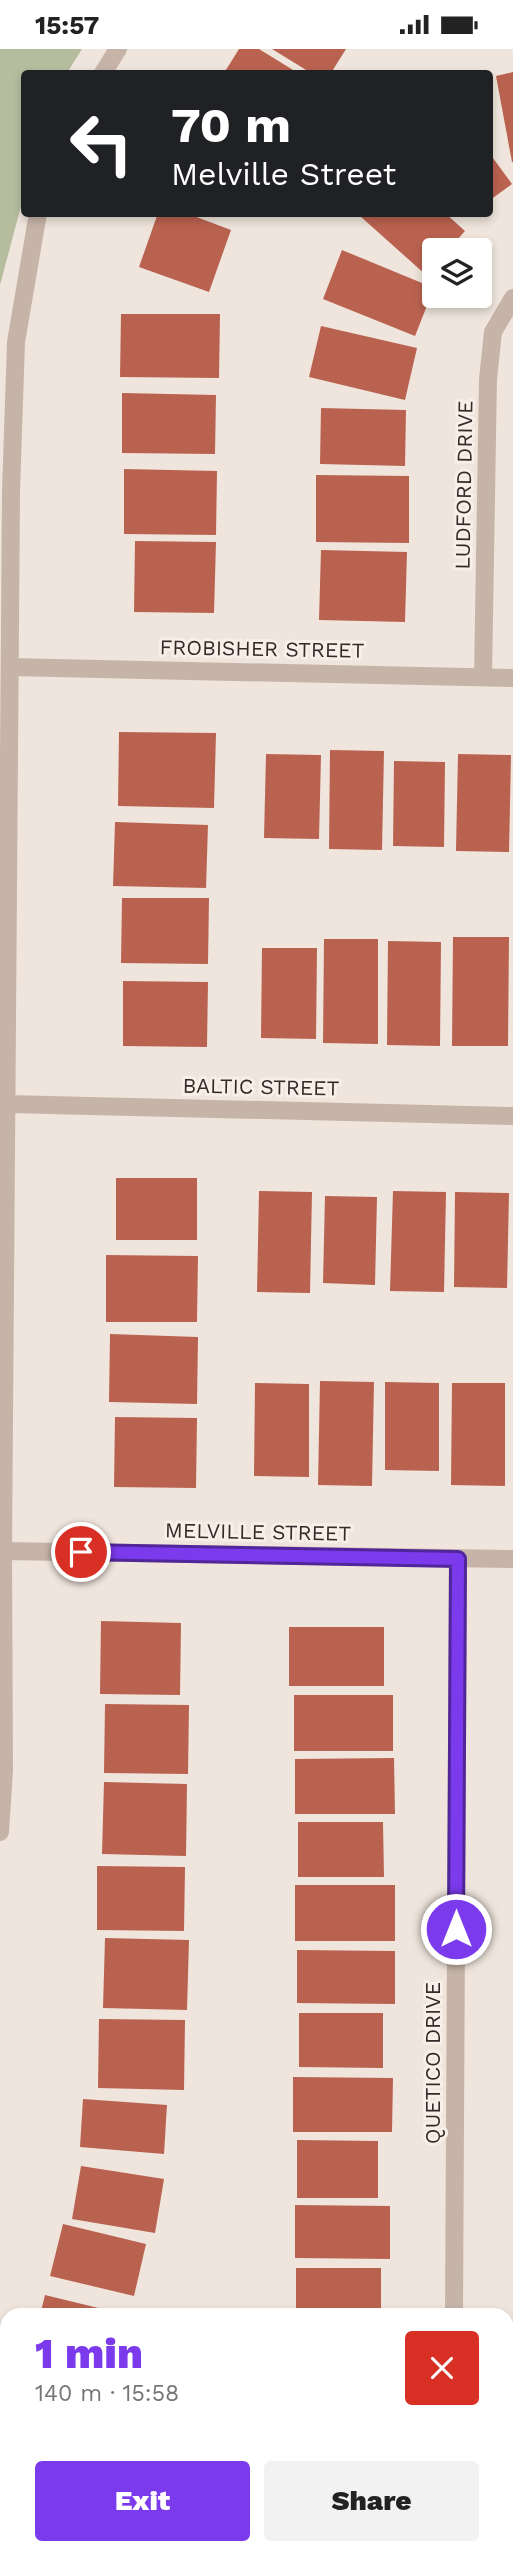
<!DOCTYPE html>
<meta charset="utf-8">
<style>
body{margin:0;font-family:"Work Sans",sans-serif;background:#f2f2f2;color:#222;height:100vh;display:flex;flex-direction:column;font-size:26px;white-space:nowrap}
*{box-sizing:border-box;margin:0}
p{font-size:23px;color:#767676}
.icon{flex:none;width:38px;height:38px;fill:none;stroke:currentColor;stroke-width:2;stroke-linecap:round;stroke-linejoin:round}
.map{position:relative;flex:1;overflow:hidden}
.details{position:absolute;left:0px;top:2259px;width:514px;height:247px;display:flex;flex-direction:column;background:#fff;border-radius:21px 21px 0 0;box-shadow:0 4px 10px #0003}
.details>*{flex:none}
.hud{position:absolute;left:21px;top:21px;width:472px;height:147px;border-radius:7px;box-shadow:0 4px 10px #0003;background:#202124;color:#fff;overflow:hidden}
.tools{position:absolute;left:422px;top:189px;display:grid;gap:14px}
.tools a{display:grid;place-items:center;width:70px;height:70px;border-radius:7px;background:#fff;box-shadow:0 4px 10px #0003;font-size:35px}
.pin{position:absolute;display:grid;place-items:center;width:60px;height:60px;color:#fff;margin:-30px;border:4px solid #fff;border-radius:50%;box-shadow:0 2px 7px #0007}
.me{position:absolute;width:77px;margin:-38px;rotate:0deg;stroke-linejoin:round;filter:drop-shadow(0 0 5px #0008)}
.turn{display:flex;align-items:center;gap:24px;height:147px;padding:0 35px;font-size:32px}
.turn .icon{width:91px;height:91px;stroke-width:2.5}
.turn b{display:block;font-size:49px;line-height:60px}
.round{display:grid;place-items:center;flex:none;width:74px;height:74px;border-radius:7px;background:#f2f2f2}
.overview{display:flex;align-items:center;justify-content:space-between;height:119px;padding:0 35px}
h1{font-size:42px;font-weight:800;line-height:52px;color:#7c3aed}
.primary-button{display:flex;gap:14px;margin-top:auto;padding:14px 35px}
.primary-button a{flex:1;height:80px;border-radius:7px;background:#7c3aed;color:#fff;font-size:28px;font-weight:800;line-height:80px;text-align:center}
.primary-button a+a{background:#f2f2f2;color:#222}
.status{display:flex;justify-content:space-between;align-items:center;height:49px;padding:0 35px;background:#fff;direction:ltr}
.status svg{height:19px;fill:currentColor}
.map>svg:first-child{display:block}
.green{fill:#b5bd9e}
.building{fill:#ba6250}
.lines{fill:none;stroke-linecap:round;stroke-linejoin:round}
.minor{stroke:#c6b4a9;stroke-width:18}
.route-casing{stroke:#51269a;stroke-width:18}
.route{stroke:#7c3aed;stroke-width:12}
.labels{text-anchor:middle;stroke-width:6;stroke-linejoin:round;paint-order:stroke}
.street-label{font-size:21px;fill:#342b28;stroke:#f7efe8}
</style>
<div class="status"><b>15:57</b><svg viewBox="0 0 49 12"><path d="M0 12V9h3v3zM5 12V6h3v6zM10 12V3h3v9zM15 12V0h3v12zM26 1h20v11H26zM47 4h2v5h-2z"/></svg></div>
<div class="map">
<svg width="513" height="2505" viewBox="0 0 513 2505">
<rect width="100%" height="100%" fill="#efe5dc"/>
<polygon class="green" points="0,0 82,0 67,24 24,24 24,146 0,236"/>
<g class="building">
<polygon points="239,0 259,0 298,24 224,24"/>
<polygon points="272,0 346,0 331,24 311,24"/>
<polygon points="513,23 513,113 512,113 496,27"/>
<polygon points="490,105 512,135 490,151"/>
<polygon points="158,164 186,164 231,181 209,243 139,218"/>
<polygon points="362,164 445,164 465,182 448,201 434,201 434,217 426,226 360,167"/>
<polygon points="342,201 434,239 415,287 323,250"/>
<polygon points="121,265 220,265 219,329 120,328"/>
<polygon points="321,277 417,299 405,351 309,328"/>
<polygon points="122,344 216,346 215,405 122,404"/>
<polygon points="321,359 406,361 405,417 320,415"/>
<polygon points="124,420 217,422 216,486 124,485"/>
<polygon points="316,426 409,427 409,494 316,493"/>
<polygon points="135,492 216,493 214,564 134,563"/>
<polygon points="321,501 407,503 405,573 319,571"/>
<polygon points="119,683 216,684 214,759 118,757"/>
<polygon points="330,701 384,702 382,801 329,800"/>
<polygon points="266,705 321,706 319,790 264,789"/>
<polygon points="458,705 511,706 509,803 456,802"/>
<polygon points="394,712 445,713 444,798 393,797"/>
<polygon points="115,773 208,776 206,839 113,837"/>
<polygon points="122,849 209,849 208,915 121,914"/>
<polygon points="453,888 509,888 508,997 452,997"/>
<polygon points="324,890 378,890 378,995 323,994"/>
<polygon points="388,892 441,893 440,997 387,996"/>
<polygon points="262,899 317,899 316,990 261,989"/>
<polygon points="123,932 208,933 207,998 123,997"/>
<rect x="116" y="1129" width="81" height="62"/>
<polygon points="259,1142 312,1143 310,1244 257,1243"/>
<polygon points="393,1142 446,1143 444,1243 390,1242"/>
<polygon points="455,1143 509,1144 507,1239 454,1238"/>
<polygon points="325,1147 377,1148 375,1236 323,1234"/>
<polygon points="106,1206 198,1207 197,1273 106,1273"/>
<polygon points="110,1285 198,1288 197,1355 109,1353"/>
<polygon points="320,1332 374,1333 372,1437 318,1436"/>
<polygon points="385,1333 439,1334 439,1422 385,1421"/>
<polygon points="255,1334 309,1335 309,1428 254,1427"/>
<polygon points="452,1334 505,1334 505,1437 451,1436"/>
<polygon points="115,1368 197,1369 196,1439 114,1438"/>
<polygon points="101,1572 181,1574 180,1646 100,1645"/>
<rect x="289" y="1578" width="95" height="59"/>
<rect x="294" y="1646" width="99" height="56"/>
<polygon points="105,1655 189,1656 188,1725 104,1724"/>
<polygon points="394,1709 395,1765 295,1765 295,1710"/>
<polygon points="104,1733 187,1735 186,1807 102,1805"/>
<polygon points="298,1773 383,1773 384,1828 298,1828"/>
<polygon points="97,1817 185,1818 184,1882 97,1881"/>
<rect x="295" y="1836" width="100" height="56"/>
<polygon points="105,1889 189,1891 187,1961 103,1959"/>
<polygon points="297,1901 395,1902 395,1955 297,1954"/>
<polygon points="299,1964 383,1964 383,2019 299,2018"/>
<polygon points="99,1970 185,1971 184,2041 98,2039"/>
<polygon points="293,2028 393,2029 392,2083 293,2083"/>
<polygon points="83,2050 167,2056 164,2105 80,2098"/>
<polygon points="297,2091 378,2092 378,2149 297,2149"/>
<polygon points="81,2117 164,2130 155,2184 72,2170"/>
<polygon points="295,2156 390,2157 390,2210 295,2209"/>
<polygon points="63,2175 146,2195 134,2247 50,2227"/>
<rect x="296" y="2219" width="85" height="47"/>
<polygon points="45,2246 123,2265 122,2266 40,2266"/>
<polygon points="0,2458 7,2460 7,2499 27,2499 26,2505 0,2505"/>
<polygon points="37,2499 80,2499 78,2505 36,2505"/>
<rect x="89" y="2499" width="43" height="6"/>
<polygon points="142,2499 184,2499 185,2505 143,2505"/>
<polygon points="199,2499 256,2499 260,2505 202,2505"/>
<polygon points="271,2499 337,2499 338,2502 332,2505 274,2505"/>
</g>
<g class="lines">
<g class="minor">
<polyline points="103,24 118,0"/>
<polyline points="10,618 513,629"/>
<polyline points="483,628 488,330 493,283 513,249"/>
<polyline points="7,1055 513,1067"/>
<polyline points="3,1502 513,1510"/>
<polyline points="0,1783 4,1721 3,1502 11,442 16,293 38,164"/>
<polyline points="454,2266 458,1510"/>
<polyline points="441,2505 444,2499"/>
</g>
</g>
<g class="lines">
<g class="route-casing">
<polyline id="route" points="81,1503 458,1510 456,1880"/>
</g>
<use href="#route" class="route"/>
</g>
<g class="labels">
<g class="street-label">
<text transform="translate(464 436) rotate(-89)" y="7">LUDFORD DRIVE</text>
<text transform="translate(262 600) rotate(1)" y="7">FROBISHER STREET</text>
<text transform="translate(261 1038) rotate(1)" y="7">BALTIC STREET</text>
<text transform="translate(258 1483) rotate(1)" y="7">MELVILLE STREET</text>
<text transform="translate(433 2014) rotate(-90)" y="7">QUETICO DRIVE</text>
</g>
</g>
</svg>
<div class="tools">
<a><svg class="icon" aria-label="layers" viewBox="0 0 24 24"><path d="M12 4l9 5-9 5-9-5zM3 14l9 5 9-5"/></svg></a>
</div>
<div class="pin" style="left:81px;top:1503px;background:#d93025"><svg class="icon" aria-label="arrive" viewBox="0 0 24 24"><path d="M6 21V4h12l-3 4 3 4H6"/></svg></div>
<svg class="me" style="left:456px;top:1880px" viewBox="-20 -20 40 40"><circle r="17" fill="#7c3aed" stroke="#fff" stroke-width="3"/><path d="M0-11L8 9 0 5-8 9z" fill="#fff"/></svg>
<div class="hud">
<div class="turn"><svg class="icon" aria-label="left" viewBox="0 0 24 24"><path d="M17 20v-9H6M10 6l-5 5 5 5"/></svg><div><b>70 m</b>Melville Street</div></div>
</div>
<section class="details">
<div class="overview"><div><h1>1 min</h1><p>140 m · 15:58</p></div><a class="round" style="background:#d93025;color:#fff"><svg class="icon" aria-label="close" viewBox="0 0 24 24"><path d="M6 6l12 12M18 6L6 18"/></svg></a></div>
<div class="primary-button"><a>Exit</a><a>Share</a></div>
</section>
</div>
